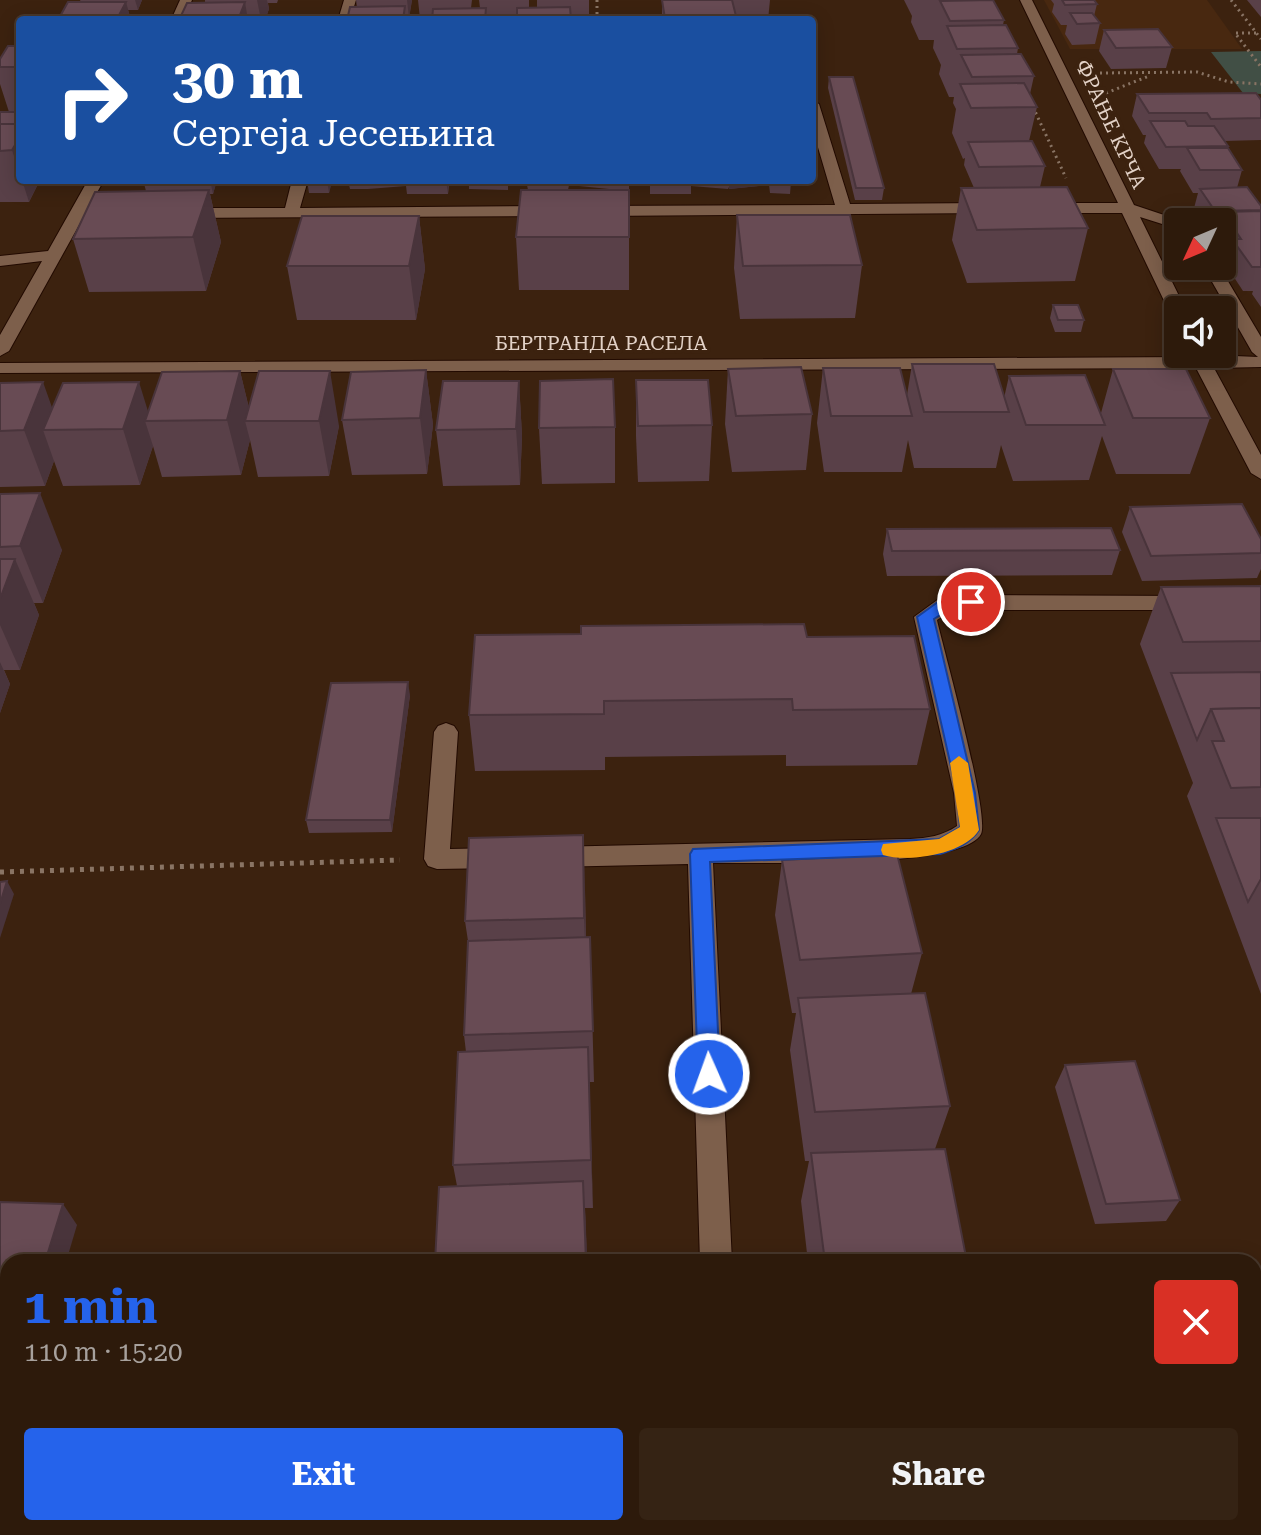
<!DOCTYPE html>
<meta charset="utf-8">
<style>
body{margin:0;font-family:"Roboto Serif",serif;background:#352314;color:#f1f3f6;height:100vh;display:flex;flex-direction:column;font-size:30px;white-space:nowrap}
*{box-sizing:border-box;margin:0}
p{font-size:26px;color:#a7a19d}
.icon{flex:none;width:44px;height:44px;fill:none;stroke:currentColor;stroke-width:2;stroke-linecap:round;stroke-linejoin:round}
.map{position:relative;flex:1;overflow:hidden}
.side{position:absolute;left:0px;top:1254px;width:1262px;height:282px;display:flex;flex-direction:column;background:#2d1a0b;border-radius:24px 24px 0 0;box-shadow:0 4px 20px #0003,0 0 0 2px #48382c}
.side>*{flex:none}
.hud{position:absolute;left:16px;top:16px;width:800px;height:168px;border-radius:8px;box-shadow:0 4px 20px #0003,0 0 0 2px #48382c;background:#1a4fa0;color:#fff;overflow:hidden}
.needle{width:52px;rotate:226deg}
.tools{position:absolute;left:1164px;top:208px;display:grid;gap:16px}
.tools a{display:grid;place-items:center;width:72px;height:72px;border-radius:8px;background:#2d1a0b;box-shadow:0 4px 20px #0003,0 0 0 2px #48382c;font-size:40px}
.pin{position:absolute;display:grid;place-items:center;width:68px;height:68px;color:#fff;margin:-34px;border:4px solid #fff;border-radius:50%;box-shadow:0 2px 8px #0007}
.me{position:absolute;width:88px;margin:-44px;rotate:358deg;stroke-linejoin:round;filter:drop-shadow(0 0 6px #0008)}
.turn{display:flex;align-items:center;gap:28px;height:168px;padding:0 24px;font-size:36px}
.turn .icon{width:104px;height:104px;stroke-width:2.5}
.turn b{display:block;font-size:56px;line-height:68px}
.round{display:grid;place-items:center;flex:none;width:84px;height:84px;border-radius:8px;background:#352314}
.summary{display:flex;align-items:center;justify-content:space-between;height:136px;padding:0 24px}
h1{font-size:48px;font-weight:700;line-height:60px;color:#2563eb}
.cta{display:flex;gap:16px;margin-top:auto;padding:16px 24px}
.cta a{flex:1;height:92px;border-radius:8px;background:#2563eb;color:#fff;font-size:32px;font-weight:700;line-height:92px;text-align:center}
.cta a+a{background:#352314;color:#f1f3f6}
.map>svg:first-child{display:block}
.built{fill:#482810}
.green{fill:#414f45}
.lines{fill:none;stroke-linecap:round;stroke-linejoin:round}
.minor-casing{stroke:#220a00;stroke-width:2}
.path-far1{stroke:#897464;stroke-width:3;stroke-dasharray:2 4;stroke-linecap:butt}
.path{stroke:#897464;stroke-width:5;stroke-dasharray:4 6;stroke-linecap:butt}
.minor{fill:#7d5f4b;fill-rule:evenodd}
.wall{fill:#594048}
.shaded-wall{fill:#49343b}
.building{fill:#684b54;stroke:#49343b;stroke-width:2}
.route{fill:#2563eb;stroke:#184099;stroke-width:2}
.slow{fill:#f59e0b}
.labels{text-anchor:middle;stroke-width:7;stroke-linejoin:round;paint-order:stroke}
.far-street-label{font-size:20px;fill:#e3d2c7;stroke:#3c220f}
</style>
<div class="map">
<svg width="1261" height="1535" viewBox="0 0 1261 1535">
<rect width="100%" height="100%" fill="#3c220f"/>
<polygon class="built" points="1044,0 1207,0 1242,49 1070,49"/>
<polygon class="green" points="1261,51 1261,94 1243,93 1211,52"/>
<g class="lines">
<g class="minor-casing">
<g id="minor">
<polygon points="180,0 192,0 183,20 171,20"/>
<polygon points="344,0 356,0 350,20 338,20"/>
<polygon points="1020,0 1032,0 1134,205 1185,222 1178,222 1178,229 1140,217 1186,310 1178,310 1178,316 1169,311 1122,213 1045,213 1037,208 1045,203 1118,203"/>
<polygon points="812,100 819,104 850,204 988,203 996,208 988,213 597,216 589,211 597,206 835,205 812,127"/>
<polygon points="88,180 104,180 9,351 0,356 0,335 42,261 0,266 0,256 48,251"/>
<polygon points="292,180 308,180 300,208 552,206 560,211 552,216 181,218 173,213 181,208 285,208"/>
<polygon points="1203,266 1219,266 1261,337 1261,367 1214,368 1261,455 1261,479 1251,473 1196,368 0,373 0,363 1191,357 1189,354 1258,357 1252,352"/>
<path d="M971 595 1187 596 1195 598 1198 603 1195 608 1187 610H953L937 620C944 651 990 815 981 834 962 870 757 862 713 863L732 1262H700L688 864 551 867 542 864 538 857 542 850 551 847 910 839C928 838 942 836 957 826L954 793 914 617 940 598Z"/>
<polygon points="446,723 454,726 458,732 450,849 498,848 507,851 511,858 507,865 498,868 437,869 428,866 424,859 434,732 438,726"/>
<polygon points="709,1528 745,1528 746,1535 710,1535"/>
</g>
</g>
<g class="path-far1">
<polyline points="597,0 597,20"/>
<polyline points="1231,0 1261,39"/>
<polyline points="1256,33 1235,33 1261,67"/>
<polyline points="1100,73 1197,72 1229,82 1261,84"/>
<polyline points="1106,93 1149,76"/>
<polyline points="1033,107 1066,178"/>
</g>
<polyline class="path" points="0,872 400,860"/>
<use href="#minor" class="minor"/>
</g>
<g class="wall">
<polygon points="80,0 142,0 138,10 128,10 131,20 58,20 81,2"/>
<polygon points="205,0 278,0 277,3 268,3 269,9 265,20 179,20 205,3"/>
<polygon points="356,0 412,0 409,18 407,18 407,20 347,20 357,7"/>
<polygon points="418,0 472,0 471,8 480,8 479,0 529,0 529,8 537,8 537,0 589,0 589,18 486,19 486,20 420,19"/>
<polygon points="662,0 770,0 768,20 662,20"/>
<polygon points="904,0 993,0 1004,20 1003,25 1018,48 1017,54 1034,76 1030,94 1037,107 1029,141 1045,166 1040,187 1088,228 1075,281 967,283 952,240 961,188 974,188 964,165 965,158 963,159 952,133 956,109 953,103 954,97 949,97 939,74 941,65 933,48 934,40 919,40 911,22 912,16"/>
<polygon points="1051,0 1094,0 1097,4 1094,16 1100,23 1095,44 1072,45 1065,34 1067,25 1061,25 1052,12 1054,4"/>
<polygon points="1247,0 1261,0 1261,17"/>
<polygon points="1104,30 1172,47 1166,68 1111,69 1099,51"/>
<polygon points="20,46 20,180 40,180 29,202 0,202 0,112 9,112 0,84 0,59"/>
<polygon points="829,77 884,188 882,200 855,200 828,88"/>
<polygon points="1137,94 1261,100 1261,140 1224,141 1228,146 1227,148 1242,170 1237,188 1261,206 1261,307 1252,294 1253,291 1243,291 1224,262 1227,253 1222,245 1222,222 1200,222 1193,212 1198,193 1193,193 1180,171 1181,169 1159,169 1144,143 1146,135 1143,135 1132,116"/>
<polygon points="143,180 217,180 213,194 210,194 221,242 206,291 89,292 73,239 146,191"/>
<polygon points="307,180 791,180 791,182 790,194 770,193 769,185 729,189 729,187 728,189 691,186 691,194 650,194 650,186 629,186 629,189 609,189 569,185 568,190 629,190 629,290 519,290 516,237 528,190 527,185 508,185 508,190 469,189 469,186 449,186 448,194 407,194 406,186 368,189 350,189 349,185 331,185 329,193 309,193"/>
<polygon points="737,215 862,265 855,318 740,319 734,268"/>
<polygon points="419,216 425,269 416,320 297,320 287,266"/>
<polygon points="1053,305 1084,320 1081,332 1055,332 1050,318"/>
<polygon points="912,364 1004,398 1009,376 1101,413 1113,369 1210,418 1190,474 1116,474 1102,436 1089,480 1013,481 1001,445 996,468 914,468 908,440 902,472 824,472 817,423 823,368 907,395"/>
<polygon points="728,369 812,414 806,470 732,472 725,424"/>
<polygon points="426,370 433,425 427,474 352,475 342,420"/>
<polygon points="240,371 249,408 259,371 339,426 329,476 258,477 250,440 241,475 162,477 153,446 140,485 63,486 54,461 45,486 0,487 0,383 52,408 148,413"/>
<polygon points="636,380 712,425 709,481 638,482 636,436"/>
<polygon points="519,381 522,436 520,485 443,486 436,430"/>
<polygon points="615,427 615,483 542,484 539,428"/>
<polygon points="0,494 62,550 43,603 34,603 39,615 20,670 4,670 10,684 0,713"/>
<polygon points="1130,507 1261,553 1261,569 1257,578 1142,581 1122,532"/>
<polygon points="887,529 1120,550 1112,575 887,576 883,554"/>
<polygon points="1261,586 1261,994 1187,796 1193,783 1140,644 1161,587"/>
<polygon points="807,637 930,709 917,765 786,766 786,755 605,757 605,770 475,771 469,715"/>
<polygon points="410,695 392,832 309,833 306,820"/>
<polygon points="782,860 922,953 911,994 950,1106 935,1149 967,1262 808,1262 801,1201 809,1161 805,1161 790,1050 796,1013 792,1013 775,915"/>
<polygon points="585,890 586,937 590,937 594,1082 589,1082 593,1208 585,1208 587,1262 457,1186 453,1165 466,1052 464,1035 468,941 465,921"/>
<polygon points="1065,1065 1180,1200 1166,1221 1095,1224 1055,1087"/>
<polygon points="0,1202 77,1225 8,1262 8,1356 0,1356"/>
</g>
<g class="shaded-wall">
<polygon points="135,0 142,0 138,10"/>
<polygon points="257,0 267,0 269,9 265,20 261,20"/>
<polygon points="407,0 412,0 409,18"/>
<polygon points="126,2 131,20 118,20 117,19"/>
<polygon points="245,2 248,20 238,20"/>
<polygon points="20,137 20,175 12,150"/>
<polygon points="22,180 40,180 29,202"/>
<polygon points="210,180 217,180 213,194"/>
<polygon points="327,180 330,180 331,185 329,193"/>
<polygon points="446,180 449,180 448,194"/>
<polygon points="729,180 769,180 769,185 729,189"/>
<polygon points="209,190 221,242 206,291 193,237"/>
<polygon points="419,216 425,269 416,320 409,266"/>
<polygon points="426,370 433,425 427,474 420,418"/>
<polygon points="240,371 252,421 245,421 250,440 241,475 227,420"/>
<polygon points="330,371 339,426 329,476 319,421"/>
<polygon points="519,381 522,436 520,485 516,429"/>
<polygon points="43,382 60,430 43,430 54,461 45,486 24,430"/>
<polygon points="139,382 151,421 145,421 153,446 140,485 123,429"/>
<polygon points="40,493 62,550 43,603 20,546"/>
<polygon points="15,559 39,615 20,670 0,625 0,599"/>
<polygon points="0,662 10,684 0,713"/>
<polygon points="408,682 410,695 392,832 390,820"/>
<polygon points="583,835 585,890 586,971 584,918"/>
<polygon points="7,881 14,894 0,938 0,904"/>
<polygon points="588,1047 590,1098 593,1208 591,1160"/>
<polygon points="583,1181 586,1228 587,1262 586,1262"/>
<polygon points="63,1204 77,1225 66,1262 45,1262"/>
</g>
<g class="building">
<polygon points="662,0 732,0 737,20 665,19"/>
<polygon points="993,0 1004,20 950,21 940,1"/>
<polygon points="1062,0 1094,0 1097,4 1065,5"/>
<polygon points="68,2 126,2 117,19 58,20"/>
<polygon points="245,2 238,20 179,20 187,3"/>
<polygon points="405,6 403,20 347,20 350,7"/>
<polygon points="570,7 571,20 517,20 517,8"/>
<polygon points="486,8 485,20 432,20 433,9"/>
<polygon points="1070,13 1092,13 1100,23 1077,24"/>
<polygon points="1006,25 1018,48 957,49 947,26"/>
<polygon points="1158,29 1172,47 1116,48 1104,30"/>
<polygon points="8,46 20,46 20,67 0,67 0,59"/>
<polygon points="1021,54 1034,76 972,77 961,55"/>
<polygon points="829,77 853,77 884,188 856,188"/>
<polygon points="1024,83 1037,107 971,108 960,84"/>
<polygon points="1256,93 1261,100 1261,118 1211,119 1207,113 1149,113 1137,94"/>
<rect x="0" y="112" width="20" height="12"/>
<polygon points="1150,121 1185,121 1188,126 1214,126 1228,146 1166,147"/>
<polygon points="0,124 20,124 20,137 12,150 0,151"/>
<polygon points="1032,141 1045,166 979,167 968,142"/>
<polygon points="1187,148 1228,148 1242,170 1200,170"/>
<rect x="307" y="180" width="20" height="2"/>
<rect x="406" y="180" width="20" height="2"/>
<polygon points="527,180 568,180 568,182 527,181"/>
<rect x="771" y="180" width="20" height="2"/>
<polygon points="1067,187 1088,228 977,230 961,188"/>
<polygon points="1247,187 1261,206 1261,210 1215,211 1200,189"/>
<polygon points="209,190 193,237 73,239 95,192"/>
<polygon points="521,190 629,190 629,237 516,237"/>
<polygon points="1261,211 1261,267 1252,267 1232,239 1241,239 1223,212"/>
<polygon points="737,215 850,215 862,265 743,266"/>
<polygon points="302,216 419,216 409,266 287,266"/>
<polygon points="1053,305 1078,305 1084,320 1058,320"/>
<polygon points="912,364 994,364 1009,412 924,412"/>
<polygon points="801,367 812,414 736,416 728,369"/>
<polygon points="823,368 900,368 912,416 831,416"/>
<polygon points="1113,369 1186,369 1210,418 1133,418"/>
<polygon points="426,370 420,418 342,420 351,372"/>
<polygon points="240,371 227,420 145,421 162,372"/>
<polygon points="259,371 330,371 319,421 245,421"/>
<polygon points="1085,375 1105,425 1026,425 1009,376"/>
<polygon points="613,379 615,427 539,428 540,381"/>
<polygon points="636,380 708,380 712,425 638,426"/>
<polygon points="443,381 519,381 516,429 436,430"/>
<polygon points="43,382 24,430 0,431 0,383"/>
<polygon points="139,382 123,429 43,430 63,383"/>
<polygon points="40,493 20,546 0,547 0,494"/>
<polygon points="1242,504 1261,539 1261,553 1151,556 1130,507"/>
<polygon points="1111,528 1120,550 892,551 887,529"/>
<polygon points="0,559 15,559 0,599"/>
<polygon points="1261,586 1261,641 1183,642 1161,587"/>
<polygon points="804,624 807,637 914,636 930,709 793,710 792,699 604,701 604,714 469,715 475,635 581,634 581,626"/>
<polygon points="1261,672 1261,708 1211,709 1197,740 1171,673"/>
<polygon points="408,682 390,820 306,820 331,683"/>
<polygon points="1261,708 1261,787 1231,788 1212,741 1224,741 1211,709"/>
<polygon points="1216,818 1261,818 1261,879 1248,902"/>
<polygon points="583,835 584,918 465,921 469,838"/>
<polygon points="897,854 922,953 800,960 782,860"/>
<polygon points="7,881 0,904 0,882"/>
<polygon points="590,937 593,1031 464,1035 468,941"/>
<polygon points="925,993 950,1106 815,1112 798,998"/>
<polygon points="588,1047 591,1160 453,1165 458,1052"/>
<polygon points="1135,1061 1180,1200 1106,1204 1065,1065"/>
<polygon points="945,1149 967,1262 825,1262 811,1153"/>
<polygon points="583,1181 586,1262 435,1262 439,1187"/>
<polygon points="0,1202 63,1204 45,1262 8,1262 8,1338 0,1338"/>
</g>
<path class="route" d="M971 596 977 598V605L952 608 934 619 975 793 979 830C970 844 956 849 940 854L710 862 720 1074 716 1081 709 1083 701 1081 698 1074 690 854 693 849 939 839 960 827 957 793 917 617 942 599Z"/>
<path class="slow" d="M959 756 968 763 979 830C965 854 909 863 883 855L881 850 883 844 939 839 960 827 950 763Z"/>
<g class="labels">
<g class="far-street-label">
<text transform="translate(1111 124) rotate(65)" y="7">ФРАЊЕ КРЧА</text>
<text x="601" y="350">БЕРТРАНДА РАСЕЛА</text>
</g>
</g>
</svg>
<div class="tools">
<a><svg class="needle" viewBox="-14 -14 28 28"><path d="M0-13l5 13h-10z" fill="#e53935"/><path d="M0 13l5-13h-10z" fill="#a7a19d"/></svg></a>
<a><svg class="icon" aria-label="sound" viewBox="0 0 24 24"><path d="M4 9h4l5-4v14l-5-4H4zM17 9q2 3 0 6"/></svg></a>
</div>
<div class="pin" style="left:971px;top:602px;background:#d93025"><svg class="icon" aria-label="arrive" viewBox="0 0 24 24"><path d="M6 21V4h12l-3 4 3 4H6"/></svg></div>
<svg class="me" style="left:709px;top:1074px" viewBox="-20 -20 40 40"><circle r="17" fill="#2563eb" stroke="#fff" stroke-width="3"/><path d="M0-11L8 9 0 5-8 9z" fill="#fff"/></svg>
<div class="hud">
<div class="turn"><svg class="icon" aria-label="right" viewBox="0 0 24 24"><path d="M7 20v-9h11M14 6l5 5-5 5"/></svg><div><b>30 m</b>Сергеја Јесењина</div></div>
</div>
<section class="side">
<div class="summary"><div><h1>1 min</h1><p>110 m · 15:20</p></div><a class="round" style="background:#d93025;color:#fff"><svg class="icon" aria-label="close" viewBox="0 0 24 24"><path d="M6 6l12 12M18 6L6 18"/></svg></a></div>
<div class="cta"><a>Exit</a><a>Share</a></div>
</section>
</div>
